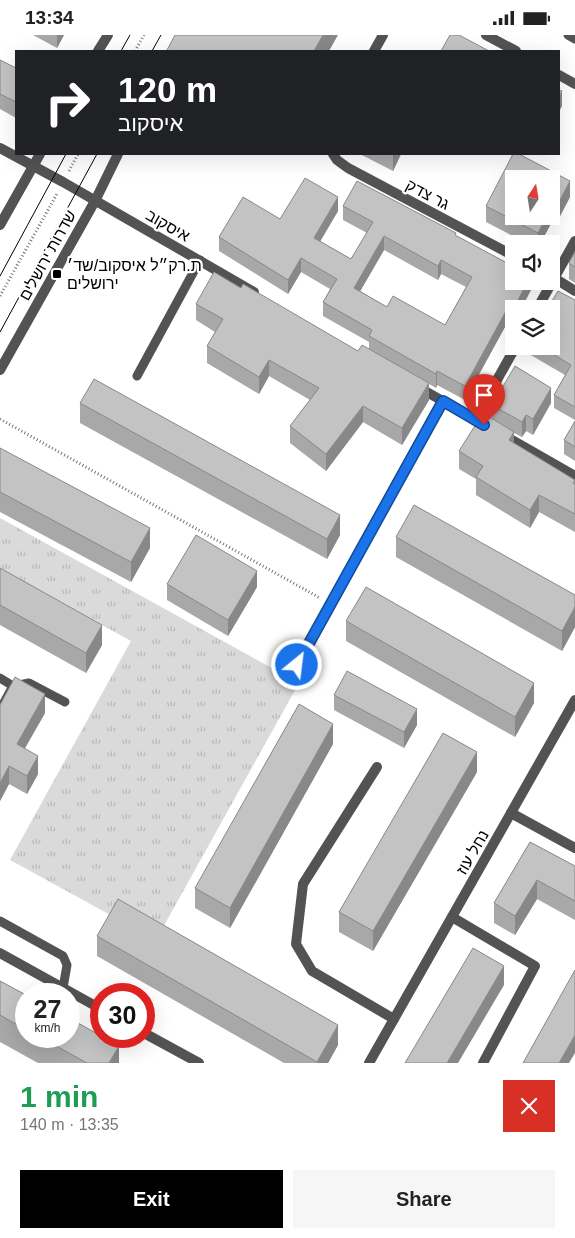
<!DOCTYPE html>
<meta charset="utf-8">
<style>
body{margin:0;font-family:Helvetica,"Noto Sans Hebrew",sans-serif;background:#f6f6f6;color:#222;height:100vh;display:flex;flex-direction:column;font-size:19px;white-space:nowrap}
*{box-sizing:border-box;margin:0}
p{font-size:16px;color:#767676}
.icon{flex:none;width:28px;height:28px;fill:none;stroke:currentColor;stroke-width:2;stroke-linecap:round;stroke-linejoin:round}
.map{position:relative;height:1028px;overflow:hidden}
.panel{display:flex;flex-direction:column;background:#fff;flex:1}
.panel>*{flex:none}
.top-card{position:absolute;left:15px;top:15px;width:545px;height:105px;border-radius:0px;box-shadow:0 5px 20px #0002;background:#202124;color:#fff;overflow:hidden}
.needle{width:32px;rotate:12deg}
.controls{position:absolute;left:505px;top:135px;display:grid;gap:10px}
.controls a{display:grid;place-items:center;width:55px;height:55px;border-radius:0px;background:#fff;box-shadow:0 5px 20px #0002;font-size:25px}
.speed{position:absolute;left:15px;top:948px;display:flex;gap:10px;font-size:25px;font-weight:700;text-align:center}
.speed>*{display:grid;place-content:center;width:65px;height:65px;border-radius:50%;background:#fff;box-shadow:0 5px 20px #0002;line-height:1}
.speed small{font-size:12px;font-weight:400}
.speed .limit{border:8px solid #d22;background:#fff;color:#111}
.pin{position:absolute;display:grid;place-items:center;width:42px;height:42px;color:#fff;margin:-51px -21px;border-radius:50% 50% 50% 0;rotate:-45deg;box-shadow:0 0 5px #0007}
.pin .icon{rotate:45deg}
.me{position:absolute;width:55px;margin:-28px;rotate:29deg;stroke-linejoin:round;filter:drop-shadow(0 0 4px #0008)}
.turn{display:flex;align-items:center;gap:18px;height:105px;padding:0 20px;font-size:22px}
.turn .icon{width:65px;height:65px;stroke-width:2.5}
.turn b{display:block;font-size:35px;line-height:42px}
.round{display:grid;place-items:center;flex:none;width:52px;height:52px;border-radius:0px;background:#f6f6f6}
.summary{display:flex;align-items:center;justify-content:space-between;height:85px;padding:0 20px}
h1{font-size:30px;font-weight:800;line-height:38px;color:#1e9e55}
.cta{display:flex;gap:10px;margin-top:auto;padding:10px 20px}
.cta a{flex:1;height:58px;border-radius:0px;background:#000;color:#fff;font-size:20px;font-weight:800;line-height:58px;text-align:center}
.cta a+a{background:#f6f6f6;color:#222}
.status{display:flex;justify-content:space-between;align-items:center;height:35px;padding:0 25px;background:#fff;direction:ltr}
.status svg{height:14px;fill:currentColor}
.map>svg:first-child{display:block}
.grass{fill:url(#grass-tufts)}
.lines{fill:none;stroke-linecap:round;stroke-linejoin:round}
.path{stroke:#757575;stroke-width:3;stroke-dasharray:1 2.5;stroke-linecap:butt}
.service{stroke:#535353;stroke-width:9}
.minor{stroke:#535353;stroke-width:10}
.tertiary{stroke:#535353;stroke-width:10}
.tram{stroke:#000;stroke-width:1}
.wall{fill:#a8a8a8;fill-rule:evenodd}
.shaded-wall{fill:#888}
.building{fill:#c3c3c3;stroke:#888;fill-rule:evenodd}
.route-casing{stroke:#114b97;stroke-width:12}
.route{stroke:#1a73e8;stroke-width:9}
.poi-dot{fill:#000;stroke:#fff;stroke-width:2}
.labels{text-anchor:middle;stroke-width:4.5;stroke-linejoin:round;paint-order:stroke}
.street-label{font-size:16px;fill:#000;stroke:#fff}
.poi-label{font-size:16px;fill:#000;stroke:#fff;text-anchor:start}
</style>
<div class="status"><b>13:34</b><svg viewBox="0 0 49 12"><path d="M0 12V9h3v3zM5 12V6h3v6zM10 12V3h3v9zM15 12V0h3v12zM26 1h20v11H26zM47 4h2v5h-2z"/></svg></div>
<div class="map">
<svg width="575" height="1028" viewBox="0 0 575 1028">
<defs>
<pattern id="grass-tufts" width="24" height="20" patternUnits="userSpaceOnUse" patternTransform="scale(1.25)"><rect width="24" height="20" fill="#dadada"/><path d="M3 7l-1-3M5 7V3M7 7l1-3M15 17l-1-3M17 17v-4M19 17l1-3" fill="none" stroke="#b9b9b9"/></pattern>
</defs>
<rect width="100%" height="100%" fill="#fff"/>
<polygon class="grass" points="0,483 299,648 156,905 10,825 131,606 0,534"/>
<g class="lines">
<g class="path">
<polyline points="135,16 144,0"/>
<polyline points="69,136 78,119"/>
<polyline points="0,261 58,157"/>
<polyline points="0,384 320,563"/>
</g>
<g class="service">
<polyline points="568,0 575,4"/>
<polyline points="137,341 200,225"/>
<polyline points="0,643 13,651 0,675"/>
<polyline points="14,651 29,648 65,667"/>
<polyline points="0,886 63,921 67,930 63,953"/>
</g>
<g class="minor">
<polyline points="486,0 516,16"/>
<polyline points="374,16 383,0"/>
<polyline points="559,40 575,49"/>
<polyline points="0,113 63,147 254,257"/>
<polyline points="333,119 337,125 348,133 514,221"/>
<polyline points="551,241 575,256"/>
<polyline points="537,274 575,206"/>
<polyline points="418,352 490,393"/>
<polyline points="475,384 516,311"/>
<polyline points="503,400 575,441"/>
<polyline points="297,630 443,366"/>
<polyline points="377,732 303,849 296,909 312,936 394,984"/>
<polyline points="511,778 575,813"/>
<polyline points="452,882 535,931 483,1028"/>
</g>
<g class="tertiary">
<polyline points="98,16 108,0"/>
<polyline points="0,190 40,119"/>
<polyline points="0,335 95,166 118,119"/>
<polyline points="0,918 101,974"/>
<polyline points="144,998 199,1028"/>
<polyline points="369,1028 575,665"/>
</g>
<g class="tram">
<polyline points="121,16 130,0"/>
<polyline points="152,16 161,0"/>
<polyline points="0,241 66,119"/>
<polyline points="0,297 97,119"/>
</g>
</g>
<g class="wall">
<polygon points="33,0 64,0 57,13"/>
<polygon points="0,25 16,33 16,83 0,74"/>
<polygon points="360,119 401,119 393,136"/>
<polygon points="570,162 558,185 554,183 540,209 528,209 486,187 486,171"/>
<path d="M343 171 456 201 533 246V251L521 274H514V282L511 281 465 365 437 350 436 353 429 349V365L402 410 363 387 326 436 290 408V391L310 365 269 341 259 359 207 328V311L215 297 196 285V269L241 253 358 316 369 314V307L323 281V267L330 254 301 237 288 259 219 216V202L280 184 338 176 320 206 351 224 367 198 343 185ZM384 215 438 245 441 239 466 252 445 290 387 272 360 256Z"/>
<polygon points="569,228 575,232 575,248 569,244"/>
<polygon points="575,265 575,385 554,373 554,360 565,340 529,319 529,311 551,311"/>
<polygon points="80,368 340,500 327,524 80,388"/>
<polygon points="551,368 533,400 526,396 522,402 514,398 514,408 575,445 575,497 539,477 530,493 476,460 476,444 459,434 459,416 492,384 492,370"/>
<polygon points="575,386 575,426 564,419 564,405"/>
<polygon points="0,413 150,513 131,547 0,477"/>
<polygon points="396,502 575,560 575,592 562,616 396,522"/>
<polygon points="0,533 102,610 86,638 0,590"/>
<polygon points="167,549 257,552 228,601 167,565"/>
<polygon points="346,586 534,668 515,702 346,606"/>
<polygon points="334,660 417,690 404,713 334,675"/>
<polygon points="0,670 45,678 25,713 38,739 27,759 9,749 0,766"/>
<polygon points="333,709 230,893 195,873 195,853"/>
<polygon points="477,737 373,916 339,897 339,877"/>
<polygon points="530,807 575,831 575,885 537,864 515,900 494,888 494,868"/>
<polygon points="97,901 338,1010 328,1028 284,1028 97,921"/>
<polygon points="0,946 26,960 26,1001 69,1001 119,1028 38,1028 0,1007"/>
</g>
<g class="shaded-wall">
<polygon points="57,0 64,0 57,13"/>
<polygon points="323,0 338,0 329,16 314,16"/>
<polygon points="562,56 562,71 559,77 559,62"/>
<polygon points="394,119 401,119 393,136 393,120"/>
<polygon points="570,146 570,162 558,185 558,169"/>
<polygon points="338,162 338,176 314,217 314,203"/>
<polygon points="554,167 554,183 540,209 538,209 538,198 547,181 551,181 551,172"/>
<polygon points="384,201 384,215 354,267 354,253"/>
<polygon points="301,223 301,237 288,259 288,245"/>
<polygon points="441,225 441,239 438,245 438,231"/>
<polygon points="528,246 533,246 533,251 521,274 516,274 516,269"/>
<polygon points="511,267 511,281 465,365 465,351"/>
<polygon points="269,325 269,341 259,359 259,342"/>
<polygon points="437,336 437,350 436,353 436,339"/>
<polygon points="429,348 429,365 402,410 402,393"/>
<polygon points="551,353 551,368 533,400 533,384"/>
<polygon points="363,371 363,387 326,436 326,419"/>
<polygon points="526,380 526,396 522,402 522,387"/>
<polygon points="514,397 514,414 509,405"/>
<polygon points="539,460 539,477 530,493 530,475"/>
<polygon points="340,480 340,500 327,524 327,504"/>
<polygon points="150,493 150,513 131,547 131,527"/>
<polygon points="257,536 257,552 228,601 228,585"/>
<polygon points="575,572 575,592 562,616 562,596"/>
<polygon points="102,590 102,610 86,638 86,618"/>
<polygon points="534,648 534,668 515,702 515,682"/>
<polygon points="45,659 45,678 17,727 17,709"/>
<polygon points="417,674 417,690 404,713 404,697"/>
<polygon points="333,689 333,709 230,893 230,873"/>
<polygon points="477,717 477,737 373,916 373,896"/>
<polygon points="38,721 38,739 27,759 27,741"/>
<polygon points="9,731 9,749 0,766 0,748"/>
<polygon points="537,845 537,864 515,900 515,881"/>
<polygon points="504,931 504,950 458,1028 447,1028"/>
<polygon points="338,990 338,1010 328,1028 317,1028"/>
<polygon points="575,1000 575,1018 569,1028 559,1028"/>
<polygon points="119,1011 119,1028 109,1028"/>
</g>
<g class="building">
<polygon points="175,0 323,0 314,16 169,16 167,15"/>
<polygon points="450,0 459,0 489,16 441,16"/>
<polygon points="0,25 16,33 16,67 0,59"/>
<polygon points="559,55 562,56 559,62"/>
<polygon points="513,119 519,119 570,146 558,169 554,167 551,172 551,144 514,144 514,181 547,181 538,198 486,171"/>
<path d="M305 143 338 162 314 203 351 224 373 187 343 171 357 146 456 198 455 200 507 228 509 224 514 226V246H528L516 269 511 267 465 351 437 336 436 339 369 301 372 295 323 267 337 244 301 223 288 245 219 202 243 162 280 184ZM384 201 438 231 441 225 472 242 445 290 393 261 387 272 354 253Z"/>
<polygon points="575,217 575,232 569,228"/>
<polygon points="214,237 241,253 243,249 358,316 362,310 429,348 402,393 363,371 326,419 290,391 319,353 269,325 259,342 207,311 223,284 196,269"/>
<polygon points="558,256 575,265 575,372 554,360 571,330 539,311 551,311 551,274 547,274"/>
<polygon points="515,331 551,353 533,384 526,380 522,387 492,370"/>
<polygon points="94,344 340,480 327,504 80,368"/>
<polygon points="483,378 514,397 509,405 575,445 573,448 575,449 575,479 539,460 530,475 476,442 483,431 459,416"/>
<polygon points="575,386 575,412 564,405"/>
<polygon points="0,413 150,493 131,527 0,457"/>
<polygon points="414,470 575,560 575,572 562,596 396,502"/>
<polygon points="196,500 257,536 228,585 167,549"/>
<polygon points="0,533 102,590 86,618 0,570"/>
<polygon points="366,552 534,648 515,682 346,586"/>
<polygon points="347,636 417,674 404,697 334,660"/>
<polygon points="15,642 45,659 17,709 38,721 27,741 9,731 0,748 0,670"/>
<polygon points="299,669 333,689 230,873 195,853"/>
<polygon points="443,698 477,717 373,896 339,877"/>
<polygon points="530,807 575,831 575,866 537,845 515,881 494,868"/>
<polygon points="118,864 338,990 317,1027 97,901"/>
<polygon points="473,913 504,931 447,1028 405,1028"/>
<polygon points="575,935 575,1000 559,1028 523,1028"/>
<polygon points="0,946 26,960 26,995 0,980"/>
<polygon points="69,983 119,1011 109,1028 87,1028 38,1001 69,1001"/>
</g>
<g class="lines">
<g class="route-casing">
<polyline id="route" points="297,630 443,366 484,390"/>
</g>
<use href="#route" class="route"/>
</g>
<rect class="poi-dot" x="52" y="234" width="10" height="10" rx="2.5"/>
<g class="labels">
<g class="street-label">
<text transform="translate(428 159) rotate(28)" y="6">גר צדק</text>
<text transform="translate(168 190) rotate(30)" y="6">איסקוב</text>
<text transform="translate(47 220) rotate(-61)" y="6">שדרות ירושלים</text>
<text transform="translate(472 817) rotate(-60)" y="6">נחל עוז</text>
</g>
<g class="poi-label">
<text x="67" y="236">ת.רק״ל איסקוב/שד׳<tspan x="67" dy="18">ירושלים</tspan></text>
</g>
</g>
</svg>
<div class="controls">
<a><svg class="needle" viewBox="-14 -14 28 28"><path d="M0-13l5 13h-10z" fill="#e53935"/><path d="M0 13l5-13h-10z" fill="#767676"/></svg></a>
<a><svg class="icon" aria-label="sound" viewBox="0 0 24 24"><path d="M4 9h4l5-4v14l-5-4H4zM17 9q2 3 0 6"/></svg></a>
<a><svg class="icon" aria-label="layers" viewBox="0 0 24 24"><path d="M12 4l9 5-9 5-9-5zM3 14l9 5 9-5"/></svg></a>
</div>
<div class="speed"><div>27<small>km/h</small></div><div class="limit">30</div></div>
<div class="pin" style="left:484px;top:390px;background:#d93025"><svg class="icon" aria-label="arrive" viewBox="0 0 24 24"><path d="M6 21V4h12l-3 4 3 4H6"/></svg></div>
<svg class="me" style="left:297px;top:630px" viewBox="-20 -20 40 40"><circle r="17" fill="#1a73e8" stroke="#fff" stroke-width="3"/><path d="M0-11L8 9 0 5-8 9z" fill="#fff"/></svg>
<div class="top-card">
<div class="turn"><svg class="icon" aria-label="right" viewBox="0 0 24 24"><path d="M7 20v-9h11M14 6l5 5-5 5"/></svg><div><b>120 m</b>איסקוב</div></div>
</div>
</div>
<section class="panel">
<div class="summary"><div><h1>1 min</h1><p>140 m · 13:35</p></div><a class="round" style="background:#d93025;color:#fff"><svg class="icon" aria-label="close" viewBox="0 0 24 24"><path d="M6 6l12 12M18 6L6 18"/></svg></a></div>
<div class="cta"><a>Exit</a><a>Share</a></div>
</section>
